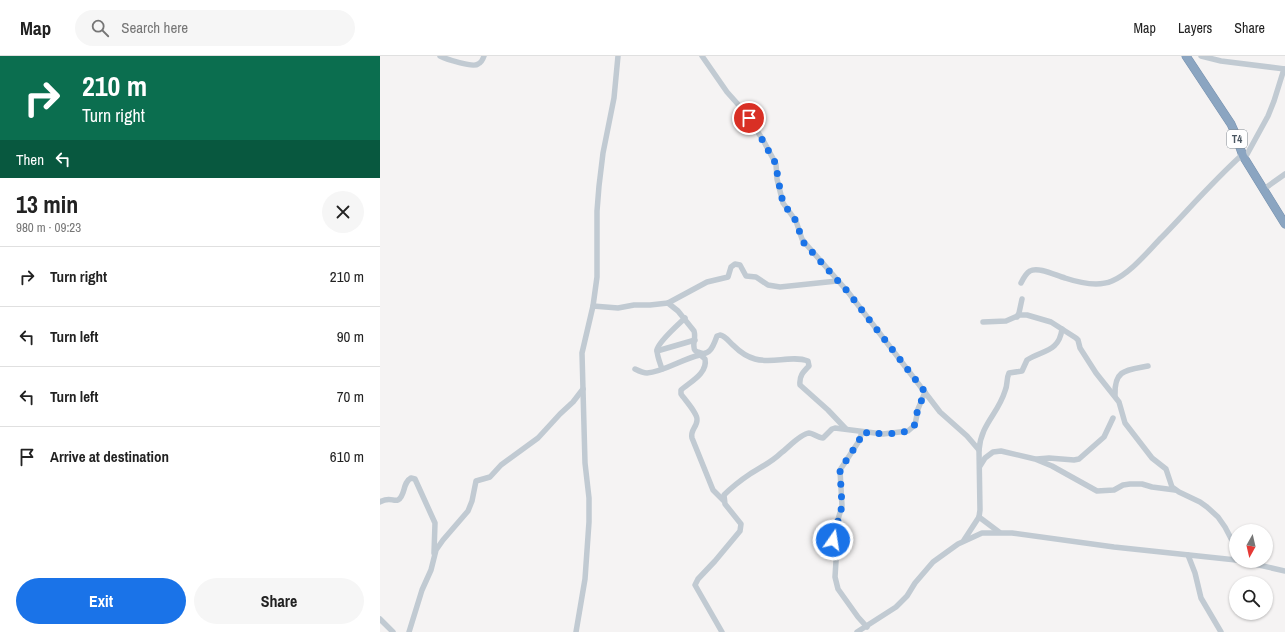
<!DOCTYPE html>
<meta charset="utf-8">
<style>
body{margin:0;font-family:"Archivo Narrow",sans-serif;background:#f6f6f6;color:#222;height:100vh;display:flex;flex-direction:column;font-size:15px;white-space:nowrap}
*{box-sizing:border-box;margin:0}
p{font-size:13px;color:#767676}
.icon{flex:none;width:22px;height:22px;fill:none;stroke:currentColor;stroke-width:2;stroke-linecap:round;stroke-linejoin:round}
.map{position:relative;flex:1;overflow:hidden}
.sheet{display:flex;flex-direction:column;background:#fff;width:380px}
.sheet>*{flex:none}
.top-card{background:#0b6e4f;color:#fff;overflow:hidden}
.needle{width:26px;rotate:188deg}
.fabs{position:absolute;left:849px;top:468px;display:grid;gap:8px}
.fabs a{display:grid;place-items:center;width:44px;height:44px;border-radius:50%;background:#fff;box-shadow:0 1px 3px #0004;font-size:20px}
.pin{position:absolute;display:grid;place-items:center;width:34px;height:34px;color:#fff;margin:-17px;border:2px solid #fff;border-radius:50%;box-shadow:0 1px 4px #0007}
.me{position:absolute;width:44px;margin:-22px;rotate:13deg;stroke-linejoin:round;filter:drop-shadow(0 0 3px #0008)}
.turn{display:flex;align-items:center;gap:14px;height:84px;padding:0 16px;font-size:18px}
.turn .icon{width:52px;height:52px;stroke-width:2.5}
.turn b{display:block;font-size:28px;line-height:34px}
.then{display:flex;align-items:center;height:38px;padding:0 16px;background:#0003;gap:8px;font-size:15px}
.round{display:grid;place-items:center;flex:none;width:42px;height:42px;border-radius:21px;background:#f6f6f6}
.head{display:flex;align-items:center;justify-content:space-between;height:68px;padding:0 16px}
h1{font-size:24px;font-weight:800;line-height:30px}
.action{display:flex;gap:8px;margin-top:auto;padding:8px 16px}
.action a{flex:1;height:46px;border-radius:24px;background:#1a73e8;color:#fff;font-size:16px;font-weight:800;line-height:46px;text-align:center}
.action a+a{background:#f6f6f6;color:#222}
ul{padding:0;list-style:none}
li{display:flex;align-items:center;gap:12px;height:60px;padding:0 16px;border-top:1px solid #e0e0e0}
li div{flex:1}
li b{display:block;font-size:15px}
li em{font-style:normal}
header{display:flex;align-items:center;gap:24px;box-sizing:border-box;height:56px;padding:0 20px;background:#fff;border-bottom:1px solid #e0e0e0}
header strong{font-size:19px}
nav{display:flex;gap:22px;margin-inline-start:auto;font-size:14px}
.search{width:280px;height:36px;background:#f6f6f6;display:flex;align-items:center;gap:10px;box-sizing:border-box;padding:0 14px;border-radius:22px;color:#767676;font-size:15px}
main{display:flex;flex:1;min-height:0}
.map>svg:first-child{display:block}
.lines{fill:none;stroke-linecap:round;stroke-linejoin:round}
.highway-casing{stroke:#7690ad;stroke-width:9}
.minor{stroke:#c1cad2;stroke-width:5.5}
.highway{stroke:#8ba5c1;stroke-width:8}
.route{stroke:#1a73e8;stroke-width:7;stroke-dasharray:0 12.6}
.labels{text-anchor:middle;stroke-width:3;stroke-linejoin:round;paint-order:stroke}
.shield{fill:#fff;stroke:#808990;stroke-width:1}
.shield-label{font-size:11px;font-weight:bold;fill:#4a5661}
</style>
<header>
<strong>Map</strong>
<div class="search"><svg class="icon" aria-label="search" viewBox="0 0 24 24"><circle cx="10" cy="10" r="6"/><path d="M15 15l6 6"/></svg>Search here</div>
<nav><a>Map</a><a>Layers</a><a>Share</a></nav>
</header>
<main>
<section class="sheet">
<div class="top-card">
<div class="turn"><svg class="icon" aria-label="right" viewBox="0 0 24 24"><path d="M7 20v-9h11M14 6l5 5-5 5"/></svg><div><b>210 m</b>Turn right</div></div>
<div class="then">Then<svg class="icon" aria-label="left" viewBox="0 0 24 24"><path d="M17 20v-9H6M10 6l-5 5 5 5"/></svg></div>
</div>
<div class="head"><div><h1>13 min</h1><p>980 m · 09:23</p></div><a class="round"><svg class="icon" aria-label="close" viewBox="0 0 24 24"><path d="M6 6l12 12M18 6L6 18"/></svg></a></div>
<ul>
<li><svg class="icon" aria-label="right" viewBox="0 0 24 24"><path d="M7 20v-9h11M14 6l5 5-5 5"/></svg><div><b>Turn right</b></div><em>210 m</em></li>
<li><svg class="icon" aria-label="left" viewBox="0 0 24 24"><path d="M17 20v-9H6M10 6l-5 5 5 5"/></svg><div><b>Turn left</b></div><em>90 m</em></li>
<li><svg class="icon" aria-label="left" viewBox="0 0 24 24"><path d="M17 20v-9H6M10 6l-5 5 5 5"/></svg><div><b>Turn left</b></div><em>70 m</em></li>
<li><svg class="icon" aria-label="arrive" viewBox="0 0 24 24"><path d="M6 21V4h12l-3 4 3 4H6"/></svg><div><b>Arrive at destination</b></div><em>610 m</em></li>
</ul>
<div class="action"><a>Exit</a><a>Share</a></div>
</section>
<div class="map">
<svg width="905" height="576" viewBox="0 0 905 576">
<rect width="100%" height="100%" fill="#f5f3f3"/>
<g class="lines">
<g class="highway-casing">
<polyline id="highway" points="806,0 851,68 855,77 863,100 905,168"/>
</g>
<g class="minor">
<path d="M60 0C66 3 93 12 98 8 101 7 103 3 104 0"/>
<polyline points="322,0 347,36 364,55 383,84 396,108 397,123 403,147 416,165 422,183 425,187 468,236 560,356 587,380 599,394 600,454 599,461 584,484"/>
<polyline points="821,0 841,5 905,13"/>
<polyline points="865,102 888,60 894,45 904,13"/>
<polyline points="884,133 905,118"/>
<path d="M641 227C643 223 646 217 650 215 658 210 677 220 685 222 700 227 718 231 732 225 751 217 768 195 782 181 809 153 834 124 863 98"/>
<path d="M288 247 298 255 314 275C316 281 313 286 314 291 314 294 315 295 318 296 330 302 334 288 337 280L340 279C346 280 349 286 354 290 359 295 368 301 375 303 392 308 412 299 428 305L429 310C423 316 419 320 420 329L448 354 466 373"/>
<polyline points="213,250 238,252 254,249 270,249 288,247 327,226 348,221 351,211 355,208 360,209 366,220 376,221 388,229 400,231 457,225"/>
<polyline points="637,261 639,257 642,243"/>
<polyline points="603,266 626,265 640,259 647,259 671,266 696,282 698,284 700,292 716,317 739,346 745,367 772,402 786,413 792,431 799,436 820,446 827,451 838,461 845,471 856,492"/>
<polyline points="277,295 315,284"/>
<path d="M318 297 325 303C328 317 310 326 301 334V338C305 344 318 358 317 364 317 371 310 374 312 382L333 434 344 445"/>
<path d="M255 313C259 315 263 317 267 317 284 316 304 302 320 299"/>
<path d="M282 313C280 307 277 300 277 294 278 286 299 268 305 262"/>
<path d="M735 339C734 313 747 314 768 310"/>
<polyline points="482,376 479,385 460,414 462,450 454,477 452,492 456,505 455,521 458,533 478,561 487,571"/>
<path d="M599 394C601 368 618 358 625 335 628 329 626 323 629 317L642 315 647 304C663 294 679 296 682 273"/>
<polyline points="657,403 669,402 694,404 699,403 724,381 733,362"/>
<polyline points="600,410 605,402 613,396 621,395 655,403 672,410 717,435 734,434 743,429 750,428 762,428 772,431 795,434"/>
<path d="M0 446C10 440 13 446 18 444 26 439 22 427 31 422L35 423 55 467 54 497"/>
<polyline points="599,461 619,476"/>
<polyline points="808,499 815,517 821,542 841,576"/>
<polyline points="861,505 905,515"/>
<polyline points="0,563 13,576"/>
<polyline points="29,576 42,534 51,514 56,494 63,484 88,455 92,445 96,425 110,421 121,409 158,382 180,358 193,346 203,333"/>
<polyline points="196,576 205,523 209,466 209,442 205,407 202,297 213,250 217,221 217,155 219,130 223,97 234,42 238,0"/>
<path d="M342 576 315 529 318 523 335 505 360 475 361 468 345 448 344 439C352 431 361 424 370 418 381 411 392 406 401 397 408 392 420 378 429 377 433 377 438 382 443 382L452 373 455 372 503 378 528 375 535 369 538 353 545 336"/>
<polyline points="477,576 516,551 527,540 535,527 553,506 578,488 602,477 632,477 734,491 856,504"/>
</g>
<use href="#highway" class="highway"/>
</g>
<g class="lines">
<path class="route" d="M369 62 379 78 396 108 398 123 403 147 416 165 422 183 424 187 468 236 545 336C543 342 540 347 538 353 536 358 537 367 533 371 526 380 492 378 482 376L479 385 460 414 462 450 453 484"/>
</g>
<g class="labels">
<rect class="shield" x="847" y="74" width="20" height="18" rx="3"/>
<g class="shield-label">
<text x="857" y="87">T4</text>
</g>
</g>
</svg>
<div class="fabs">
<a><svg class="needle" viewBox="-14 -14 28 28"><path d="M0-13l5 13h-10z" fill="#e53935"/><path d="M0 13l5-13h-10z" fill="#767676"/></svg></a>
<a><svg class="icon" aria-label="search" viewBox="0 0 24 24"><circle cx="10" cy="10" r="6"/><path d="M15 15l6 6"/></svg></a>
</div>
<div class="pin" style="left:369px;top:62px;background:#d93025"><svg class="icon" aria-label="arrive" viewBox="0 0 24 24"><path d="M6 21V4h12l-3 4 3 4H6"/></svg></div>
<svg class="me" style="left:453px;top:484px" viewBox="-20 -20 40 40"><circle r="17" fill="#1a73e8" stroke="#fff" stroke-width="3"/><path d="M0-11L8 9 0 5-8 9z" fill="#fff"/></svg>
</div>
</main>
